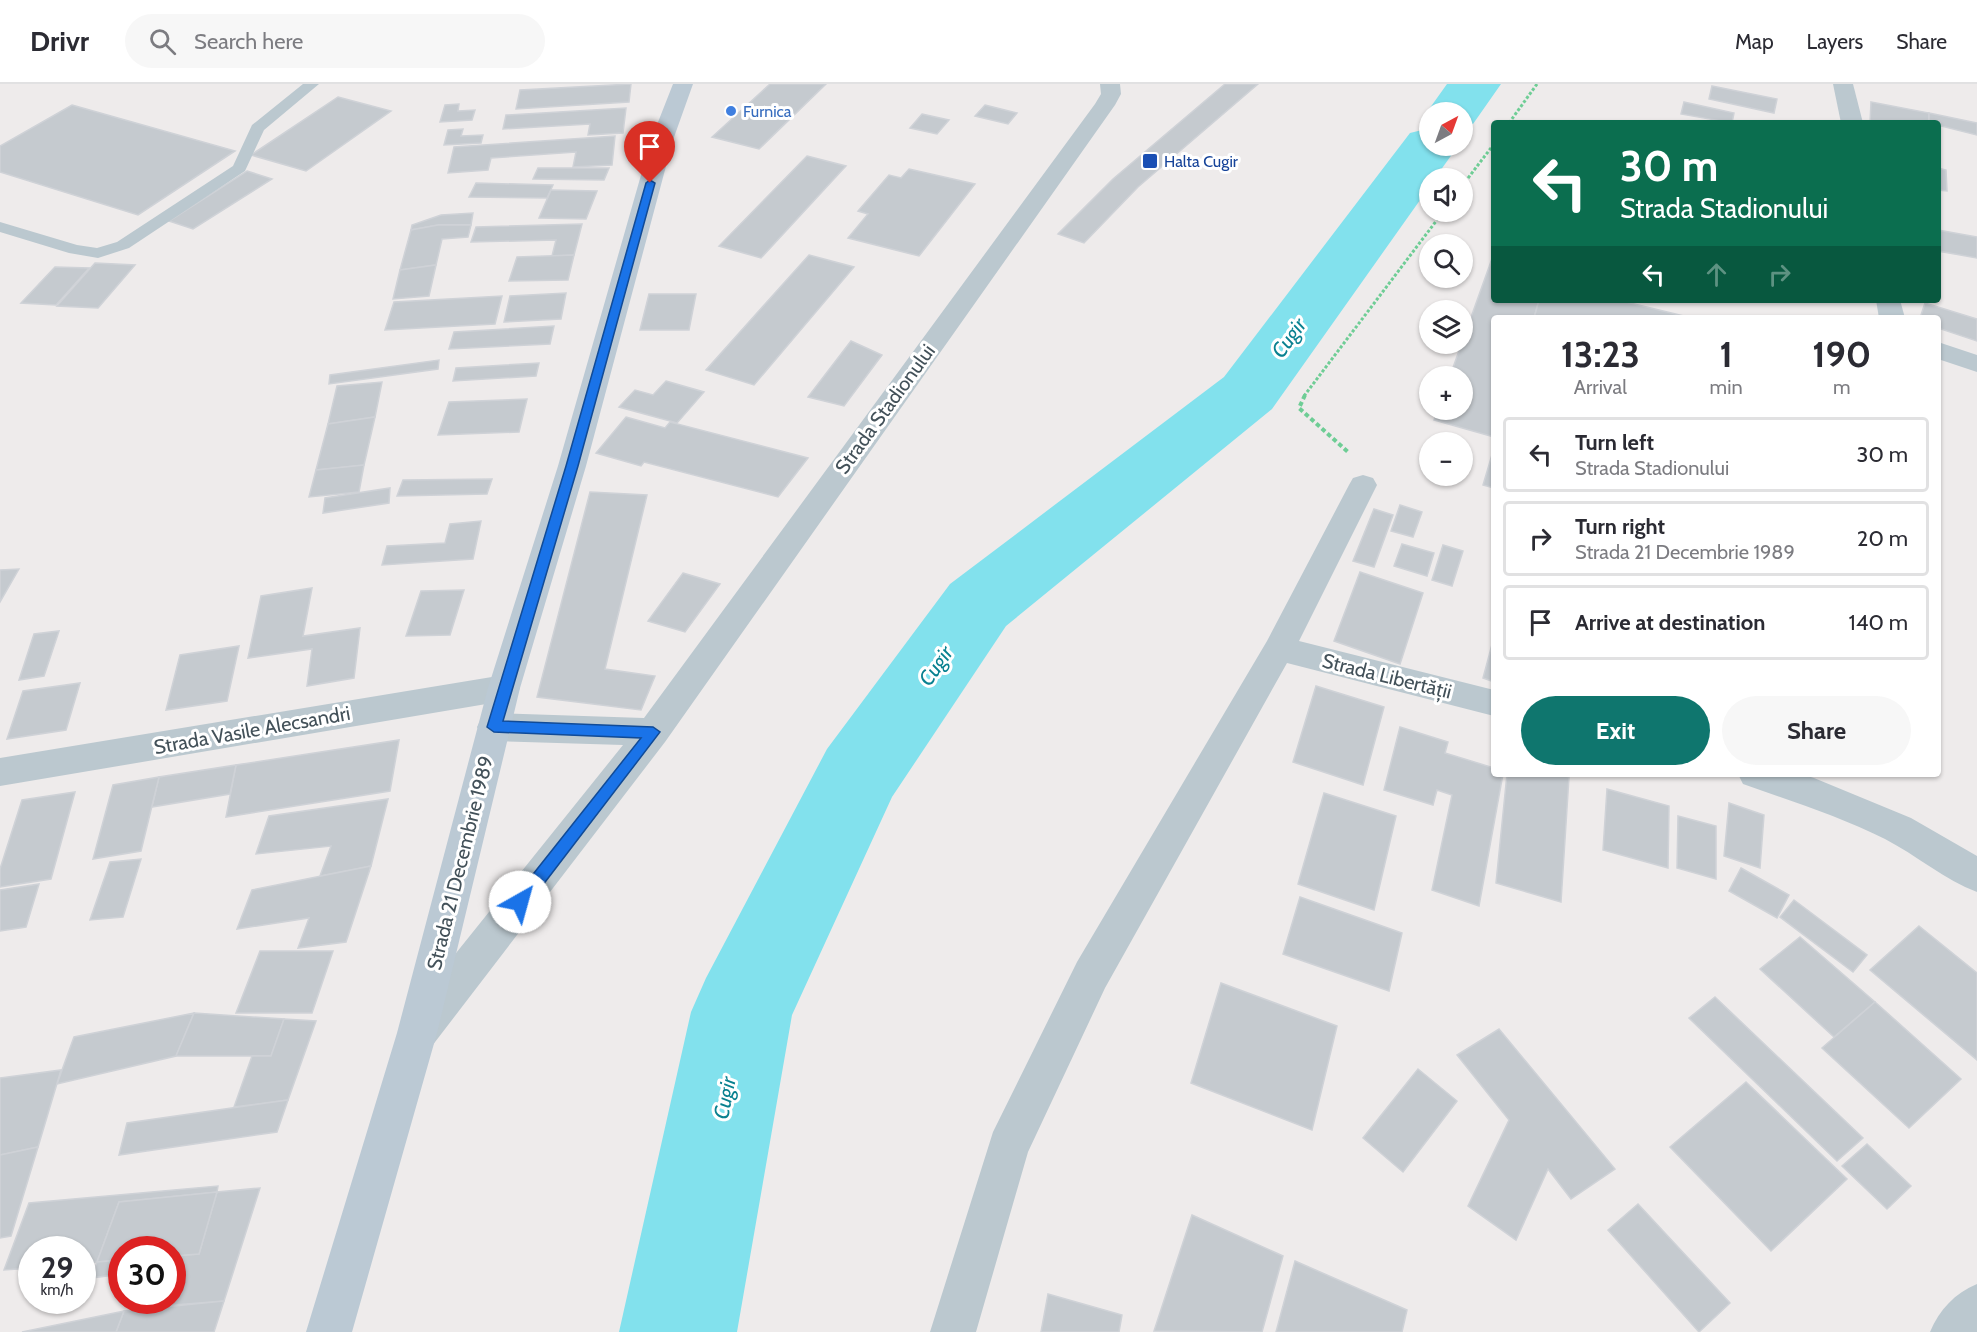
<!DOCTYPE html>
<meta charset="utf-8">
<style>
body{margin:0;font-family:Cabin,sans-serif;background:#f7f7f7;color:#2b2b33;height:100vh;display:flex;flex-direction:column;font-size:22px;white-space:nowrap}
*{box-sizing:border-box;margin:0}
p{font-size:20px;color:#7c7c81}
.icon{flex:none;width:33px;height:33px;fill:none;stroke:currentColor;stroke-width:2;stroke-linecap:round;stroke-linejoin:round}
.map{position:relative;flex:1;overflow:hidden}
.drawer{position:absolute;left:1491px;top:231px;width:450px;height:462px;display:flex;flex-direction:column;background:#fff;border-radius:6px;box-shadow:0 2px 4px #0004}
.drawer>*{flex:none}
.top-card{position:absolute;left:1491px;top:36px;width:450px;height:183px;border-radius:6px;box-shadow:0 2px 4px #0004;background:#0b6e4f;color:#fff;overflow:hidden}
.needle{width:39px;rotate:41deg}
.buttons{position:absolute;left:1419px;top:18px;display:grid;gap:12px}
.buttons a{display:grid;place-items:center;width:54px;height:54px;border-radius:50%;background:#fff;box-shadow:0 2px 4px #0004;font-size:30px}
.speed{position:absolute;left:18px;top:1152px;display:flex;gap:12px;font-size:30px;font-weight:700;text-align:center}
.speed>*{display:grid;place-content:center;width:78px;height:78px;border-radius:50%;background:#fff;box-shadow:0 2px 4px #0004;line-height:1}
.speed small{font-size:15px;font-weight:400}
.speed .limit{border:9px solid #d22;background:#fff;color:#111}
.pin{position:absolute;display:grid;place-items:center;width:51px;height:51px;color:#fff;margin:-62px -26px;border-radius:50% 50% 50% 0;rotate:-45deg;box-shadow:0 0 6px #0007}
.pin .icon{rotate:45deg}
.me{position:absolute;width:66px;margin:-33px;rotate:38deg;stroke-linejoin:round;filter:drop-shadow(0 0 4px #0008)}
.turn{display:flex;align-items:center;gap:21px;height:126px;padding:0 30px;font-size:27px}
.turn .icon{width:78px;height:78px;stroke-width:2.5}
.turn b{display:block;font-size:42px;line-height:51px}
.lanes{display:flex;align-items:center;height:57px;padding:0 30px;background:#0003;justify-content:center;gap:30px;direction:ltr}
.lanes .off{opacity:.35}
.eta{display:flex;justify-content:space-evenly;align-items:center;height:102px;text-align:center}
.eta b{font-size:36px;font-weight:700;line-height:42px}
.action{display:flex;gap:12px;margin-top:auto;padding:12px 30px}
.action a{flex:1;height:69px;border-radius:36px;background:#0f766e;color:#fff;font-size:24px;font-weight:700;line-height:69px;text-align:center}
.action a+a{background:#f7f7f7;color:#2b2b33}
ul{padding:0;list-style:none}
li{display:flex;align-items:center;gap:18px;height:75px;margin:0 12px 9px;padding:0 18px;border:3px solid #e1e1e2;border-radius:6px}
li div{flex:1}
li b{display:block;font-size:22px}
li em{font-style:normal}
header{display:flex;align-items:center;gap:36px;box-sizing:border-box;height:84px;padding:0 30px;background:#fff;border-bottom:2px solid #e1e1e2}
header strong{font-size:28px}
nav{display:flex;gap:33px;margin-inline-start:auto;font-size:21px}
.search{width:420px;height:54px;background:#f7f7f7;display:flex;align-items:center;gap:15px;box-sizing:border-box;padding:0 21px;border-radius:33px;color:#7c7c81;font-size:22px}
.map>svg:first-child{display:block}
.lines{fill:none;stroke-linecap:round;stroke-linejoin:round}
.river{fill:#82e1ed;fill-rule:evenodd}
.building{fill:#c5cacf;stroke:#cfd2d7;stroke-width:1.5}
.path-far1{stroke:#6ecd95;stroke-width:3;stroke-dasharray:3 2;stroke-linecap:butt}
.path{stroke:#6ecd95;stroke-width:4;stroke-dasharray:4.5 3;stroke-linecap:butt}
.lane{fill:#bbc8cf;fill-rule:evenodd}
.street{fill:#bbc8cf;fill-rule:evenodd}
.secondary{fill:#bbc9d4;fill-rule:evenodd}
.route{fill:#1a73e8;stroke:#114b97;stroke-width:1.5}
.shop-dot{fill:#3f7fe0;stroke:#fff;stroke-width:2}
.transit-dot{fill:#1a4fb4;stroke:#fff;stroke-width:2}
.labels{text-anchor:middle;stroke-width:6;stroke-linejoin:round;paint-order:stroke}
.far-shop-label{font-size:16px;fill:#366cbe;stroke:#fff;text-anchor:start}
.far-transit-label{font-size:16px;fill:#164399;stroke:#fff;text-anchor:start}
.street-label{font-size:20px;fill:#435159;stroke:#fff}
.water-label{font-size:21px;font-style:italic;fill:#098190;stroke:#fff}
</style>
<header>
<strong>Drivr</strong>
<div class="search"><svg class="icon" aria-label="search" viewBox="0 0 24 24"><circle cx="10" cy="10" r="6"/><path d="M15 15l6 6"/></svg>Search here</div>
<nav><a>Map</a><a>Layers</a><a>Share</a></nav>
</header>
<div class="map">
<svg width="1977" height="1248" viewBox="0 0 1977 1248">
<rect width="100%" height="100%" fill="#eeebeb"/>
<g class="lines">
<g class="river">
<polygon points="1447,0 1501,0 1473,40 1462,42 1462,28 1430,28 1430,32 1427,28"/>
<polygon points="1430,44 1430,62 1458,62 1435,94 1430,94 1430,102 1272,325 1006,542 892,713 792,931 737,1248 619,1248 691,928 706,894 827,665 950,500 1224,293 1410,49"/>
</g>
</g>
<g class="building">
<polygon points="631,0 629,18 516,25 520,6"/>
<polygon points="770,0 826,0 759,65 712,53"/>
<polygon points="1225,0 1258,0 1138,103 1084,159 1058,150 1113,95"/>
<polygon points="1712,2 1777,15 1774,29 1709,15"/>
<polygon points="338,13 391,27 306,87 251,71"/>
<polygon points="1684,18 1734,29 1732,39 1681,30"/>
<polygon points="1871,18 1929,29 1929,39 1870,39"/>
<polygon points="459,20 458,27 475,26 472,36 440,38 445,21"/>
<polygon points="72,21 235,67 138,131 0,88 0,62"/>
<polygon points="985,21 1017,29 1008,40 975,32"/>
<polygon points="626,24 623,49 588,51 590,40 503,45 506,31"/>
<polygon points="1929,29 1977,39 1977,51 1929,39"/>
<polygon points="922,30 949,36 937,50 910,44"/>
<polygon points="463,45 461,52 483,51 481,59 444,61 448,46"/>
<polygon points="615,52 612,81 573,83 576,68 491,74 488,86 448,89 454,63"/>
<polygon points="807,72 846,82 761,174 719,162"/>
<polygon points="538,84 609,84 604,96 533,95"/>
<polygon points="1938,84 1946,86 1947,107 1938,106"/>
<polygon points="909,85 975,100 919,172 848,154 868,130 858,127 889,91 901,94"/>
<polygon points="247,87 272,95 193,145 169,137"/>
<polygon points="476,99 553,101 547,114 469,113"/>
<polygon points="551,106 597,107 586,135 539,134"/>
<polygon points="473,129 471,141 438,141 411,146 412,141 441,131"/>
<polygon points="582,140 574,171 552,172 556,156 471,158 476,143"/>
<polygon points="438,141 471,141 468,153 442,155 436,181 400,186 411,146"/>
<polygon points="1938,146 1977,153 1977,174 1938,167"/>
<polygon points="1494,169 1494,216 1539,216 1534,234 1494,234 1494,353 1434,336 1438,326 1462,326 1462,292 1450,292"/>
<polygon points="574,171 568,196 509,197 517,173"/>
<polygon points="809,171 854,183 754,301 706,286"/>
<polygon points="95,179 135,181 98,224 57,222"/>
<polygon points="436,181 429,212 393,215 400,186"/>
<polygon points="55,183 89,184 56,221 21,219"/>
<polygon points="566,209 561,235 504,238 510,212"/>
<polygon points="649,210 696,210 689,246 640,246"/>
<polygon points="502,212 495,240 385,246 394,218"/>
<polygon points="1539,216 1618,216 1692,234 1534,234"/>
<polygon points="1925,219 1977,235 1977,257 1938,244 1938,234 1920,234"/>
<polygon points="554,242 550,260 449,265 454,248"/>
<polygon points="851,257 882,271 844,322 808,313"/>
<polygon points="439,276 438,285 329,300 330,291"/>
<polygon points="539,279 536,292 453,297 456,284"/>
<polygon points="666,297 704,308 677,339 619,323 635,306 653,311"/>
<polygon points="382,298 375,333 328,340 337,302"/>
<polygon points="527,315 519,348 438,351 449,318"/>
<polygon points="375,333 364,381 316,386 328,340"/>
<polygon points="626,333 665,344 670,338 808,374 778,413 644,378 641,382 596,369"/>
<polygon points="1494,364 1494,404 1483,401"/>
<polygon points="364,381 359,408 309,413 316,386"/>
<polygon points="492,395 487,410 397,412 403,396"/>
<polygon points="390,404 389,419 323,429 325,414"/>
<polygon points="590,408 647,411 605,585 655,592 641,626 537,613"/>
<polygon points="1400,421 1422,428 1413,453 1391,447"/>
<polygon points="1374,425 1393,431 1374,483 1353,477"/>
<polygon points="481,437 473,475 382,481 387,462 445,459 450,440"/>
<polygon points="1402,460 1434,469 1427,492 1394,482"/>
<polygon points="1443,461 1463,467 1452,502 1432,496"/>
<polygon points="19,485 0,518 0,486"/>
<polygon points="1360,488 1423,509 1400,580 1334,557"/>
<polygon points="683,489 720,500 685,548 648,537"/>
<polygon points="312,504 303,552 360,544 354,594 307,602 312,565 248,574 261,512"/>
<polygon points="464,506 450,551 406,552 421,507"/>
<polygon points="59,547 44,592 19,596 34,550"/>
<polygon points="1494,553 1494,598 1483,594"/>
<polygon points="239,562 227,617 166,626 180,571"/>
<polygon points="80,599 66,646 7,655 23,607"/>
<polygon points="1316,602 1384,623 1363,701 1293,678"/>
<polygon points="1400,643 1448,658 1445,669 1494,684 1494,690 1503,690 1479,822 1432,806 1452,711 1437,706 1433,721 1384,706"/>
<polygon points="399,656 390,707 226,733 236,681"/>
<polygon points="236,681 230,710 152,723 159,693"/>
<polygon points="1507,690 1558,690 1569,693 1561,818 1496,799"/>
<polygon points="159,693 141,767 93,775 113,701"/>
<polygon points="1607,705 1669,722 1668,784 1603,766"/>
<polygon points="75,708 51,795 0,803 0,785 22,716"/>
<polygon points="1324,709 1396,732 1374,826 1298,800"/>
<polygon points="388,715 371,782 320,792 331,762 256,770 269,732"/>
<polygon points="1729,719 1764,731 1760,784 1724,772"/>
<polygon points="1678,732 1716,742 1716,795 1677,784"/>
<polygon points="141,775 123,833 90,836 110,778"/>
<polygon points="371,782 346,858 298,864 309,834 237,845 252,806"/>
<polygon points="1741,784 1789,811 1777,834 1729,807"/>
<polygon points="39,800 26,843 0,847 0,806"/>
<polygon points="1300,813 1402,849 1389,907 1283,870"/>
<polygon points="1794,816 1867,871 1853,888 1780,833"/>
<polygon points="1919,842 1977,889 1977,976 1870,886"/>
<polygon points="1800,853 1875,918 1834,953 1760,885"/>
<polygon points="260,867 333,867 312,929 236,929"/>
<polygon points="1221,899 1337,942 1312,1046 1191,999"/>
<polygon points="1715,913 1863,1054 1837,1077 1689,934"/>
<polygon points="1875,918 1961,995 1909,1044 1822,964"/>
<polygon points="194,929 176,972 57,1000 74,953"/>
<polygon points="194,929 284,935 271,972 176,972"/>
<polygon points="284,935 316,937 288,1016 234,1023 252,972 271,972"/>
<polygon points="1499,945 1615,1085 1571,1115 1548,1085 1516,1156 1468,1122 1509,1036 1457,971"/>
<polygon points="1418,985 1457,1017 1403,1088 1363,1054"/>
<polygon points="61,986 38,1063 0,1071 0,994"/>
<polygon points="1746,998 1847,1095 1771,1167 1670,1063"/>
<polygon points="288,1016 277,1048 119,1071 127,1039"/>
<polygon points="1867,1060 1911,1102 1887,1125 1842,1082"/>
<polygon points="38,1063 11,1152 0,1154 0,1071"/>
<polygon points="218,1102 217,1108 119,1118 97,1178 82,1179 82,1166 32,1166 32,1184 4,1186 29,1119"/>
<polygon points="260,1104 224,1217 149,1223 151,1216 172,1216 172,1172 199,1170 217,1108"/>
<polygon points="217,1108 199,1170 172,1172 172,1166 122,1166 122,1176 97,1178 119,1118"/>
<polygon points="1638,1120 1730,1219 1699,1248 1608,1146"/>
<polygon points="1192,1131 1283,1172 1262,1248 1154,1247"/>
<polygon points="122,1176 122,1190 91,1194 97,1178"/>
<polygon points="1295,1177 1407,1226 1402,1248 1276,1248"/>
<polygon points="1048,1210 1122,1231 1119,1248 1041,1248"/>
<polygon points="224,1217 214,1248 116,1248 124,1227"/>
<polygon points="124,1227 116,1248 22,1248"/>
</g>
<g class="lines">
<g class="path-far1">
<polyline points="1509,39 1537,0"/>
<polyline points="1462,102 1494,60"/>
<polyline points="1304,312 1443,128"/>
</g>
<polyline class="path" points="1305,311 1299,324 1349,369"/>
<polygon class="lane" points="303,0 319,0 264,46 245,87 129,164 98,174 69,169 0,148 0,138 77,161 97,164 117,158 233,82 252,41"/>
<g class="street">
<polygon points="1100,0 1120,0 1121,10 1115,21 665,658 432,962 418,967 404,962 398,948 404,934 623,661 494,657 482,653 477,643 482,633 494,629 644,634 1095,20 1101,10"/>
<polygon points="1833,0 1853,0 1863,39 1841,39"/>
<polygon points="1876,216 1900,216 1905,234 1879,234"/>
<polygon points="1938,258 1977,271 1977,288 1938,275"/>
<polygon points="1363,391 1373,394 1377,401 1299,557 1494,606 1494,632 1287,579 1105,904 1028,1068 976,1248 930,1248 993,1048 1077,878 1267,557 1349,401 1353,394"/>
<polygon points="504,591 516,595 520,604 516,613 504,617 0,702 0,674"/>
<path d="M1738 690H1801L1814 694 1911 734 1977 772V808C1945 796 1916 771 1885 755 1839 732 1791 717 1743 700Z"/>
<path d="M1977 1200V1248H1930C1939 1226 1955 1209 1977 1200Z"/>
</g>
<polygon class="secondary" points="673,0 693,0 673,56 586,382 520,604 437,949 352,1248 306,1248 397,949 488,604 558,382 651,56"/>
</g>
<polygon class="route" points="650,96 655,99 578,382 503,637 653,643 660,648 526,823 520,825 515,823 513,818 515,813 641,654 494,648 487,643 566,382 646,99"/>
<circle class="shop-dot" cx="731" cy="27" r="6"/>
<rect class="transit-dot" x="1142" y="69" width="16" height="16" rx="3"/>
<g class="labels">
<g class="far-shop-label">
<text x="743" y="33">Furnica</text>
</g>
<g class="far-transit-label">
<text x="1164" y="83">Halta Cugir</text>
</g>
<g class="street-label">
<text transform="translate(885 325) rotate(-54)" y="7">Strada Stadionului</text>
<text transform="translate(1387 592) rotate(14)" y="7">Strada Libertății</text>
<text transform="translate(252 646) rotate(-10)" y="7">Strada Vasile Alecsandri</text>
<text transform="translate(460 779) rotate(-76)" y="7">Strada 21 Decembrie 1989</text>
</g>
<g class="water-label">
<text transform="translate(1289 254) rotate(-54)" y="7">Cugir</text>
<text transform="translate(936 582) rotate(-55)" y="7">Cugir</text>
<text transform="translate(725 1014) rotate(-79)" y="7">Cugir</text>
</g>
</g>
</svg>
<div class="buttons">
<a><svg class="needle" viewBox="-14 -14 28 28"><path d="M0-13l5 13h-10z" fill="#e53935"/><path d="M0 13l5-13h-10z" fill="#7c7c81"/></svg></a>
<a><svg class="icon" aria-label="sound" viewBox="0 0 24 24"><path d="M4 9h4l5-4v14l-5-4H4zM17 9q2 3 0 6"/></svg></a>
<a><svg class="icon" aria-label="search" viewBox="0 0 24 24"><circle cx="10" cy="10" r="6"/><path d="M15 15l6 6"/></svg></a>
<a><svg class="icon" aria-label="layers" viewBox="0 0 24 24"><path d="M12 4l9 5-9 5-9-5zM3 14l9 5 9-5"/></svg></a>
<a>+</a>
<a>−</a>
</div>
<div class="speed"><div>29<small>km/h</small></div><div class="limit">30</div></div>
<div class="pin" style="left:650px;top:99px;background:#d93025"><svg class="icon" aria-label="arrive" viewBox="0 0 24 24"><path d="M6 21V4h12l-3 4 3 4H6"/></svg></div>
<svg class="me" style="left:520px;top:818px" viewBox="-20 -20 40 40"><circle r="19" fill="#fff"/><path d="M0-13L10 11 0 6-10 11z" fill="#1a73e8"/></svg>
<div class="top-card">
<div class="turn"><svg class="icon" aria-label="left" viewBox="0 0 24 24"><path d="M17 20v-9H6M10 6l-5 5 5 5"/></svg><div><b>30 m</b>Strada Stadionului</div></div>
<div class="lanes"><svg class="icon" aria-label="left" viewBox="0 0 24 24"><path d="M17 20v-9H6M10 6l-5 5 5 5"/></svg><svg class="icon off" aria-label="ahead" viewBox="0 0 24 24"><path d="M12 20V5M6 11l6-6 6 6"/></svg><svg class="icon off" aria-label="right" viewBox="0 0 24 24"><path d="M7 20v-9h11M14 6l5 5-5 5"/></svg></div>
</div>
<section class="drawer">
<div class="eta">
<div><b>13:23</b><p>Arrival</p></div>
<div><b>1</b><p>min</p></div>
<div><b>190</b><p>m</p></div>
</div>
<ul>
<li><svg class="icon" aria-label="left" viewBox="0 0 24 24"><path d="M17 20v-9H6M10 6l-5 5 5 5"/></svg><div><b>Turn left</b><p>Strada Stadionului</p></div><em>30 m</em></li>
<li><svg class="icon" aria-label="right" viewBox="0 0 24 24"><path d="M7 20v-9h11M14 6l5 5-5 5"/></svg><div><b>Turn right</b><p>Strada 21 Decembrie 1989</p></div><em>20 m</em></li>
<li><svg class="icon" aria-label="arrive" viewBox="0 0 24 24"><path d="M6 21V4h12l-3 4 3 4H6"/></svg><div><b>Arrive at destination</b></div><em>140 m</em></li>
</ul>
<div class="action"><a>Exit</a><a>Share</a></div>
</section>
</div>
